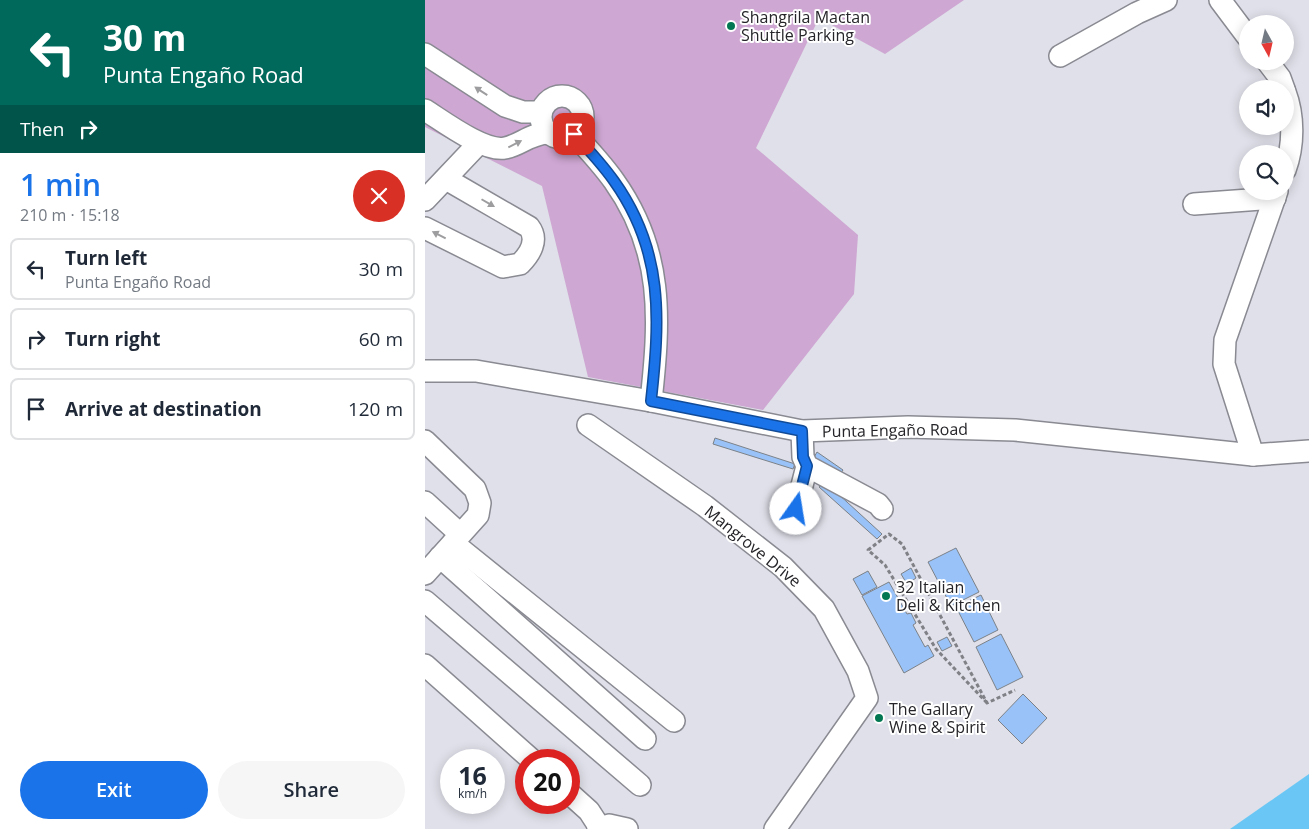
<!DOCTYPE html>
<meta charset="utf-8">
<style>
body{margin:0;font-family:"Open Sans",sans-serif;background:#f6f6f7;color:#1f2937;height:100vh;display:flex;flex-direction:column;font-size:19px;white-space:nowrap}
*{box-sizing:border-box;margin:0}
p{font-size:16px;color:#747a83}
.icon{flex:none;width:28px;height:28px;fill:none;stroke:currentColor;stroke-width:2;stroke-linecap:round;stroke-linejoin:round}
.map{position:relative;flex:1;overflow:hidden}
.sheet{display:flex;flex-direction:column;background:#fff;width:425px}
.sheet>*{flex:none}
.top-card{background:#00695c;color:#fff;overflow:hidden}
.needle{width:32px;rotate:172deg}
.tools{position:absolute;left:814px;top:15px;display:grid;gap:10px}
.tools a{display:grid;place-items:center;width:55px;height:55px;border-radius:50%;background:#fff;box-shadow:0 2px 12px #0003;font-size:25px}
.speed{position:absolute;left:15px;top:749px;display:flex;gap:10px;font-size:25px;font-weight:700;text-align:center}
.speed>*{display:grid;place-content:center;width:65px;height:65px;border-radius:50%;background:#fff;box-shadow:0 2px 12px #0003;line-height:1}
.speed small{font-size:12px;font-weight:400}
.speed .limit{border:8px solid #d22;background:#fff;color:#111}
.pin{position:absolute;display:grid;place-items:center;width:42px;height:42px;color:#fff;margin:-21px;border-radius:10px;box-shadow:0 2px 8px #0006}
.me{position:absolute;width:55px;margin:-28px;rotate:13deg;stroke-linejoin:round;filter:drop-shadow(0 0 4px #0008)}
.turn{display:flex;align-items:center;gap:18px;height:105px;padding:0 20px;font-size:22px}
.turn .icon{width:65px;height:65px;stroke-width:2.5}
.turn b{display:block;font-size:35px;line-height:42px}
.then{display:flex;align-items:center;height:48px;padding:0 20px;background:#0003;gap:10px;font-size:19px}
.round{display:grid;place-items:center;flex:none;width:52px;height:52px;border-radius:26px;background:#f6f6f7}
.headline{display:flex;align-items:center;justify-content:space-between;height:85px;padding:0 20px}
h1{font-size:30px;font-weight:600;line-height:38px;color:#1a73e8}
.primary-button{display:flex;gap:10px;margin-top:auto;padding:10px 20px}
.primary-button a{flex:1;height:58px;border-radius:30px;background:#1a73e8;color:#fff;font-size:20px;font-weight:600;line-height:58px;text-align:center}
.primary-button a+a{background:#f6f6f7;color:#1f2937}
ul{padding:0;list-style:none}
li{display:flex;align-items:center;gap:15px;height:62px;margin:0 10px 8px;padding:0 10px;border:2px solid #e0e1e3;border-radius:8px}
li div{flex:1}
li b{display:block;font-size:19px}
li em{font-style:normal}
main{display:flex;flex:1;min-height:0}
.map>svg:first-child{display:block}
.green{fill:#cea7d2}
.water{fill:#6ac7f5}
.building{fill:#99c3f8;stroke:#7c8188}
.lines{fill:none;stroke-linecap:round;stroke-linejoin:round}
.minor-casing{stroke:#898a92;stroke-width:24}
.path{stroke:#808187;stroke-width:3;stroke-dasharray:4 2.5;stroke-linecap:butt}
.minor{stroke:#fff;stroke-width:21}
.oneway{fill:#9d9d9f}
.route-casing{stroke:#114b97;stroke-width:12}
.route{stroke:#1a73e8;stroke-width:9}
.poi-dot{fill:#027752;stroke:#fff;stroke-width:2}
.labels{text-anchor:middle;stroke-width:4;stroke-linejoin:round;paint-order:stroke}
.poi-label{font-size:16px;fill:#252529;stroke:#fff;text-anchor:start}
.street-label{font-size:16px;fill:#252529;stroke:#fff}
</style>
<main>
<section class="sheet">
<div class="top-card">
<div class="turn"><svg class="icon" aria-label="left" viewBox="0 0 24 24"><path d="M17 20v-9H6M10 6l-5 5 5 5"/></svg><div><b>30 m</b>Punta Engaño Road</div></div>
<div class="then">Then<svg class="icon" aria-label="right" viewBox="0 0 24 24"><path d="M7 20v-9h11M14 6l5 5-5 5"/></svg></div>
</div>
<div class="headline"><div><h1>1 min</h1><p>210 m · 15:18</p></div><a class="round" style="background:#d93025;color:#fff"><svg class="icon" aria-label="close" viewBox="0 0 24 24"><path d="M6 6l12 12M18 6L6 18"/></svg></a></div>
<ul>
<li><svg class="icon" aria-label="left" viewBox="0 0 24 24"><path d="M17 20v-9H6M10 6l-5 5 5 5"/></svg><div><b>Turn left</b><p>Punta Engaño Road</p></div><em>30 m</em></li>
<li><svg class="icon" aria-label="right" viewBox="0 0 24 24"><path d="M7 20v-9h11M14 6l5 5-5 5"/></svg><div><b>Turn right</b></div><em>60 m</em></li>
<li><svg class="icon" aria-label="arrive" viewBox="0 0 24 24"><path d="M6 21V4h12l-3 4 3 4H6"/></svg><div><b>Arrive at destination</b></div><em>120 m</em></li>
</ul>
<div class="primary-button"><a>Exit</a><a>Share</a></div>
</section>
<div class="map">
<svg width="884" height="829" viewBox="0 0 884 829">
<rect width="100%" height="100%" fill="#dfe0e9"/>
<polygon class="green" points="0,0 539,0 460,54 394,18 331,148 433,235 429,294 338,410 163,377 117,186 0,127"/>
<polygon class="water" points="884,774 884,829 805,829"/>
<g class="building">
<polygon points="290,438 370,464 368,469 288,444"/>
<polygon points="392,452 418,470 414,476 388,459"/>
<polygon points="399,481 457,534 452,539 394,487"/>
<polygon points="531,548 554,592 526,606 503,562"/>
<polygon points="486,568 491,578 482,584 476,574"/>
<polygon points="443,571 452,587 437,595 428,579"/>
<polygon points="464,582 482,614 486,613 491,623 488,625 500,647 503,645 509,656 479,673 437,596"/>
<polygon points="556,595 573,630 549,642 531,607"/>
<polygon points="576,634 598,677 572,690 551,647"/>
<polygon points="522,637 527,646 517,651 512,642"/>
<polygon points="598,694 622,718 597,744 573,720"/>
</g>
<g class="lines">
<g class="minor-casing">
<g id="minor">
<polyline points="795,0 822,36"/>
<polyline points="0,54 80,106 98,112 116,112"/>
<polyline points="635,56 712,13 741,0"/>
<polyline points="842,61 855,78 859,89"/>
<path d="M860 92C869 116 869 145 860 170"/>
<circle cx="137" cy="117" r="21"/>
<path d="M0 110C19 122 59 152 80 148 96 145 104 134 123 133"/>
<path d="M149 134C163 149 177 164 189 181 239 251 235 319 226 401"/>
<polyline points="0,200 54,143"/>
<polyline points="769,204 850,198"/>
<path d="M0 228 78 267 95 264C105 254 114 240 104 227L21 179"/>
<polyline points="0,371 51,371 226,401 377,431 483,427 590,430 828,455 884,451"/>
<polyline points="163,425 280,506 358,567 399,609 433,671 442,698 350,829"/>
<polyline points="377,431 378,457 382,466 453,504 457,509"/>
<polyline points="0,441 50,489 55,503 53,515 0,574"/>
<polyline points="828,455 799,364 800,340 852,191"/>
<polyline points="0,502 35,534"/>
<polyline points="371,509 382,466"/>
<polyline points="28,543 249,721"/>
<polyline points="15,557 220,739"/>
<polyline points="0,601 215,785"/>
<polyline points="0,665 107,760"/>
<polyline points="144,793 164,811 175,828"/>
<polyline points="173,829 184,825 202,829"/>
</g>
</g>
<polyline class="path" points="562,703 511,649 460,565 443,550 464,534 477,544 562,703 590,690"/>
<use href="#minor" class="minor"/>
</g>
<defs><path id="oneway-solid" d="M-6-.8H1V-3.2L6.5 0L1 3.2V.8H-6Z" transform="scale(1.25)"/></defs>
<g class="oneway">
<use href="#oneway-solid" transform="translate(56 91) rotate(-147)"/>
<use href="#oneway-solid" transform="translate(90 144) rotate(-27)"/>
<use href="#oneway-solid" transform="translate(63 203) rotate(30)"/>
<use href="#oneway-solid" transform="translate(14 235) rotate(-153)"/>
</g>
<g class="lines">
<g class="route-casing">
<path id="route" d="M149 134C163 149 177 164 189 181 239 251 235 319 226 401L377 431 378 457 382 466 371 509"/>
</g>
<use href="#route" class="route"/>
</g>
<g class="poi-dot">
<circle cx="306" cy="26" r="5"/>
<circle cx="461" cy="596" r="5"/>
<circle cx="454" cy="718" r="5"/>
</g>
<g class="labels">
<g class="poi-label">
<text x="316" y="23">Shangrila Mactan<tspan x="316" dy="18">Shuttle Parking</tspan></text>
<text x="471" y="593">32 Italian<tspan x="471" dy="18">Deli &amp; Kitchen</tspan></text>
<text x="464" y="715">The Gallary<tspan x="464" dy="18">Wine &amp; Spirit</tspan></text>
</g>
<g class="street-label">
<text transform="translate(470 430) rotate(-1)" y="6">Punta Engaño Road</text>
<text transform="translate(328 546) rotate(39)" y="6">Mangrove Drive</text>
</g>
</g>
</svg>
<div class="tools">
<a><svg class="needle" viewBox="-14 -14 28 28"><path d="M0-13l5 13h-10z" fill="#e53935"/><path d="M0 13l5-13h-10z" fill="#747a83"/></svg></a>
<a><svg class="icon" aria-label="sound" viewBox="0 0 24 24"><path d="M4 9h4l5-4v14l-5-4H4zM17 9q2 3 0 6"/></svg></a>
<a><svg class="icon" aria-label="search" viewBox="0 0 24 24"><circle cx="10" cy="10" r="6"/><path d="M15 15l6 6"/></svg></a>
</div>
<div class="speed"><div>16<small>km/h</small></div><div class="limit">20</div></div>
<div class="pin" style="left:149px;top:134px;background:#d93025"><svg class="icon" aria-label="arrive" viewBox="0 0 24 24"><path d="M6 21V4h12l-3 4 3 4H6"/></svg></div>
<svg class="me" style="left:371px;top:509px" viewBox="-20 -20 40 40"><circle r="19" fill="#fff"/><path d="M0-13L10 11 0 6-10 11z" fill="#1a73e8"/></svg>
</div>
</main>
